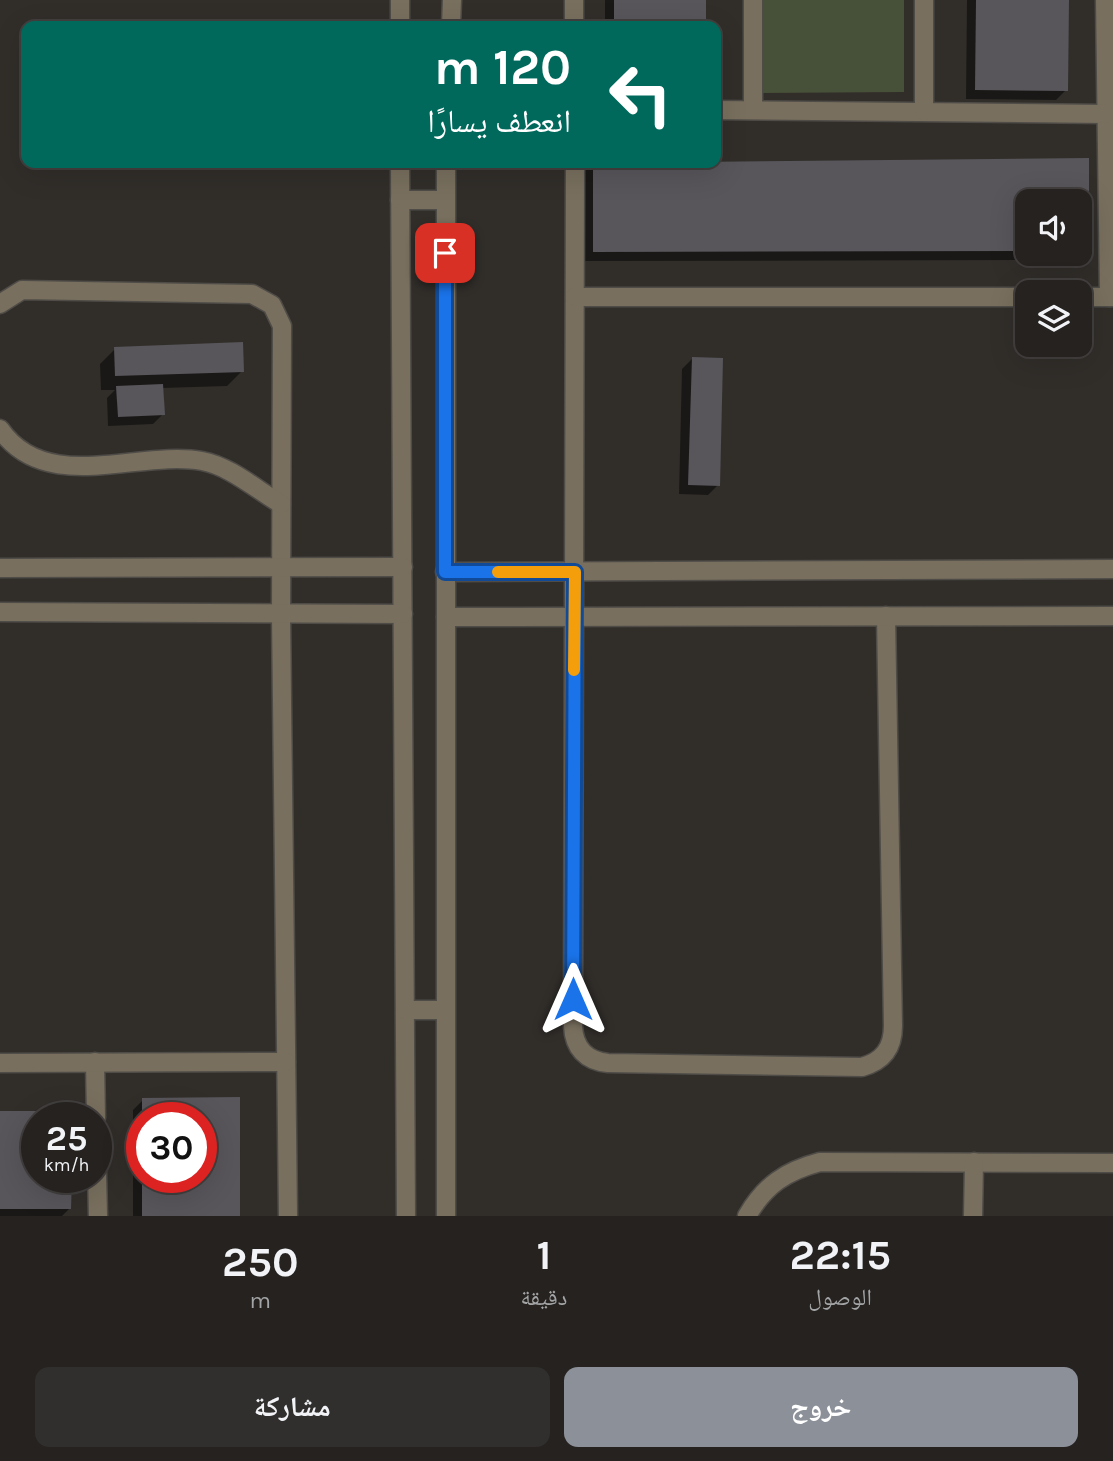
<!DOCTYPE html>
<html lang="ar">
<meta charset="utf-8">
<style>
body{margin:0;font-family:Karla,"Noto Naskh Arabic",sans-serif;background:#312f2d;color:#f1f3f6;direction:rtl;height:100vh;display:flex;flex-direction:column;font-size:26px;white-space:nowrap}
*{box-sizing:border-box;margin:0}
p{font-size:23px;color:#a3a4a5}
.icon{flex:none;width:38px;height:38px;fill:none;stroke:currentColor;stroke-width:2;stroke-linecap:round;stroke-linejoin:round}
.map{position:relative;height:1216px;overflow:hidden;direction:ltr}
.details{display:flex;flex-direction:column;background:#252220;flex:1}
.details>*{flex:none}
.hud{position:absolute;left:21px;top:21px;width:700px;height:147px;border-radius:14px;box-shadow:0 7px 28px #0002,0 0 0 2px #423f3e;direction:rtl;background:#00695c;color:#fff;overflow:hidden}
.controls{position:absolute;left:1015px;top:189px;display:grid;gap:14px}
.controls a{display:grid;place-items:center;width:77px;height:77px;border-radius:14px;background:#252220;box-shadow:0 7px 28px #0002,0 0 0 2px #423f3e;font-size:35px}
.speed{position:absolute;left:21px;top:1102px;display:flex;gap:14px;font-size:35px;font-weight:700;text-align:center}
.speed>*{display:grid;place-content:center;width:91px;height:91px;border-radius:50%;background:#252220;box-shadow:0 7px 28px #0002,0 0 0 2px #423f3e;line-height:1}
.speed small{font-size:18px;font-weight:400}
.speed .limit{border:10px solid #d22;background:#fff;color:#111}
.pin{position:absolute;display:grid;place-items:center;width:60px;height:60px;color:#fff;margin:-30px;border-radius:14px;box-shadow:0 4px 10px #0006}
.me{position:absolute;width:77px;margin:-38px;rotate:0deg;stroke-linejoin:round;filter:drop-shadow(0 0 5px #0008)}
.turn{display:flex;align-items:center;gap:24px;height:147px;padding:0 35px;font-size:32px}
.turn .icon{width:91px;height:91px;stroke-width:2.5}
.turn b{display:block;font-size:49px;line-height:60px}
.eta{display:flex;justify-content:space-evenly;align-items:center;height:119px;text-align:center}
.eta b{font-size:42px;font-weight:700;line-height:49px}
.cta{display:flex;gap:14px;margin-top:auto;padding:14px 35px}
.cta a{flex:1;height:80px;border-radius:14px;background:#8c9099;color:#fff;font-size:28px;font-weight:700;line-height:80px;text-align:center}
.cta a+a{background:#312f2d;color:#f1f3f6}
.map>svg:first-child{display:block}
.green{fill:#475038}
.shadow{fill:#0007;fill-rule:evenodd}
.building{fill:#58565b}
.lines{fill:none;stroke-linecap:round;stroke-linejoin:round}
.minor-casing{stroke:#4f4c48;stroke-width:21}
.tertiary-casing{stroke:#4f4c48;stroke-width:21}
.minor{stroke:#786f5e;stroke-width:18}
.tertiary{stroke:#786f5e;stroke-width:18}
.route-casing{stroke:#114b97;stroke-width:18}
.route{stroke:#1a73e8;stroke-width:12}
.slow{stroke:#f59e0b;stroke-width:12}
</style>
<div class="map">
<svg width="1113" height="1216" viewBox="0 0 1113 1216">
<rect width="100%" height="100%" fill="#312e2a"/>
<polygon class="green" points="763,0 904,0 904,92 763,93"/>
<g class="shadow">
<polygon points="605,0 705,0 704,26 605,26"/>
<polygon points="967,0 1067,0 1066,90 1056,100 966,99"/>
<path d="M1087 160 1088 250 1078 260 584 261V171L592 163ZM1027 201H1080V254H1027Z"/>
<polygon points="115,349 242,371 227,386 162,388 163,414 153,424 108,426 107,398 115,390 101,390 100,364"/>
<polygon points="692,359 718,485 708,495 679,494 682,369"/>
<path d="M238 1099V1216H133V1110L143 1100ZM142 1118H201V1178H142Z"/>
<polygon points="0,1113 70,1113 70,1118 37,1118 37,1178 70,1178 70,1208 62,1216 0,1216"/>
</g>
<g class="building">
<rect x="614" y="0" width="92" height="26"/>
<polygon points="976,0 1069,0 1068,91 975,90"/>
<polygon points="1089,158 1089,251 1080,251 1080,201 1027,201 1027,251 593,252 593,163"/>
<polygon points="243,342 244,372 115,376 114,347"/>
<polygon points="692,357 723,358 720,486 688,485"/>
<polygon points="163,384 165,415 118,417 116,386"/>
<polygon points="240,1097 240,1216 142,1216 142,1178 201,1178 201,1118 142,1118 142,1098"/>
<polygon points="0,1111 72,1111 72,1118 37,1118 37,1178 72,1178 71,1209 0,1209"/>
</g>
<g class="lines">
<g class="minor-casing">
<g id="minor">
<polyline points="574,0 574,26"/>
<polyline points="1105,0 1109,297"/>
<polyline points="716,110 1105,114"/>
<polyline points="753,110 753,0"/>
<polyline points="924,111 924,0"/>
<path d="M575 163 573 1026C574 1048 586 1061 608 1063L862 1067C883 1061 893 1048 893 1026L886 616"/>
<polyline points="575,297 1027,297"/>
<polyline points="1080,297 1113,297"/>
<polyline points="0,304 22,290 252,294 272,305 282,326 281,615 288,1216"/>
<path d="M0 429C46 496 140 449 202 461 230 466 257 490 281 504"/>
<polyline points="95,1062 96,1118"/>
<polyline points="0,1063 286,1062"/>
<polyline points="96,1131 98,1216"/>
<path d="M747 1216C765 1185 786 1171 820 1162L1113 1163"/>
<polyline points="973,1216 974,1162"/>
</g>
</g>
<g class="tertiary-casing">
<g id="tertiary">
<polyline points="400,26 400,0"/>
<polyline points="451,26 452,0"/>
<polyline points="400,163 406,1216"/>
<polyline points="400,200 445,200"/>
<polyline points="0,568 403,567"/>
<polyline points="445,572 1113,569"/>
<polyline points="0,612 403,614"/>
<polyline points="446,617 1113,616"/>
<polyline points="406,1010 444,1010"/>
<polyline points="446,1216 446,163"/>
</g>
</g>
<use href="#minor" class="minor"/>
<use href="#tertiary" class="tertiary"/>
</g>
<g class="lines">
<g class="route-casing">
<polyline id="route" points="445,253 445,572 575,572 573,999"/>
</g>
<use href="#route" class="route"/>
<polyline class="slow" points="498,572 575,572 574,670"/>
</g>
</svg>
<div class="controls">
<a><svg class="icon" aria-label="sound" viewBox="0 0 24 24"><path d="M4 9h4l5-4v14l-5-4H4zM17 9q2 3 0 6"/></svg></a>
<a><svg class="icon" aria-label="layers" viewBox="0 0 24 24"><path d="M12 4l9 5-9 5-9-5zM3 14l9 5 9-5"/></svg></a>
</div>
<div class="speed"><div>25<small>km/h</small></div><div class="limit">30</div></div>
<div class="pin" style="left:445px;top:253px;background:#d93025"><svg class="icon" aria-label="arrive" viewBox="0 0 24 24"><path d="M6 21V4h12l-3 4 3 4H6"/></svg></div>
<svg class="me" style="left:573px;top:999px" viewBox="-20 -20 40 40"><path d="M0-17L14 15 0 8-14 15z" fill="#1a73e8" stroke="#fff" stroke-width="4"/></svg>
<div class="hud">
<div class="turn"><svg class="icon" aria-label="left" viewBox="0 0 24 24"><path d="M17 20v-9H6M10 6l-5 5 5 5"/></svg><div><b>120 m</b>انعطف يسارًا</div></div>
</div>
</div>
<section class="details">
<div class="eta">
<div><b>22:15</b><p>الوصول</p></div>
<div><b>1</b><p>دقيقة</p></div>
<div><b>250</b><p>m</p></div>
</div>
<div class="cta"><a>خروج</a><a>مشاركة</a></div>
</section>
